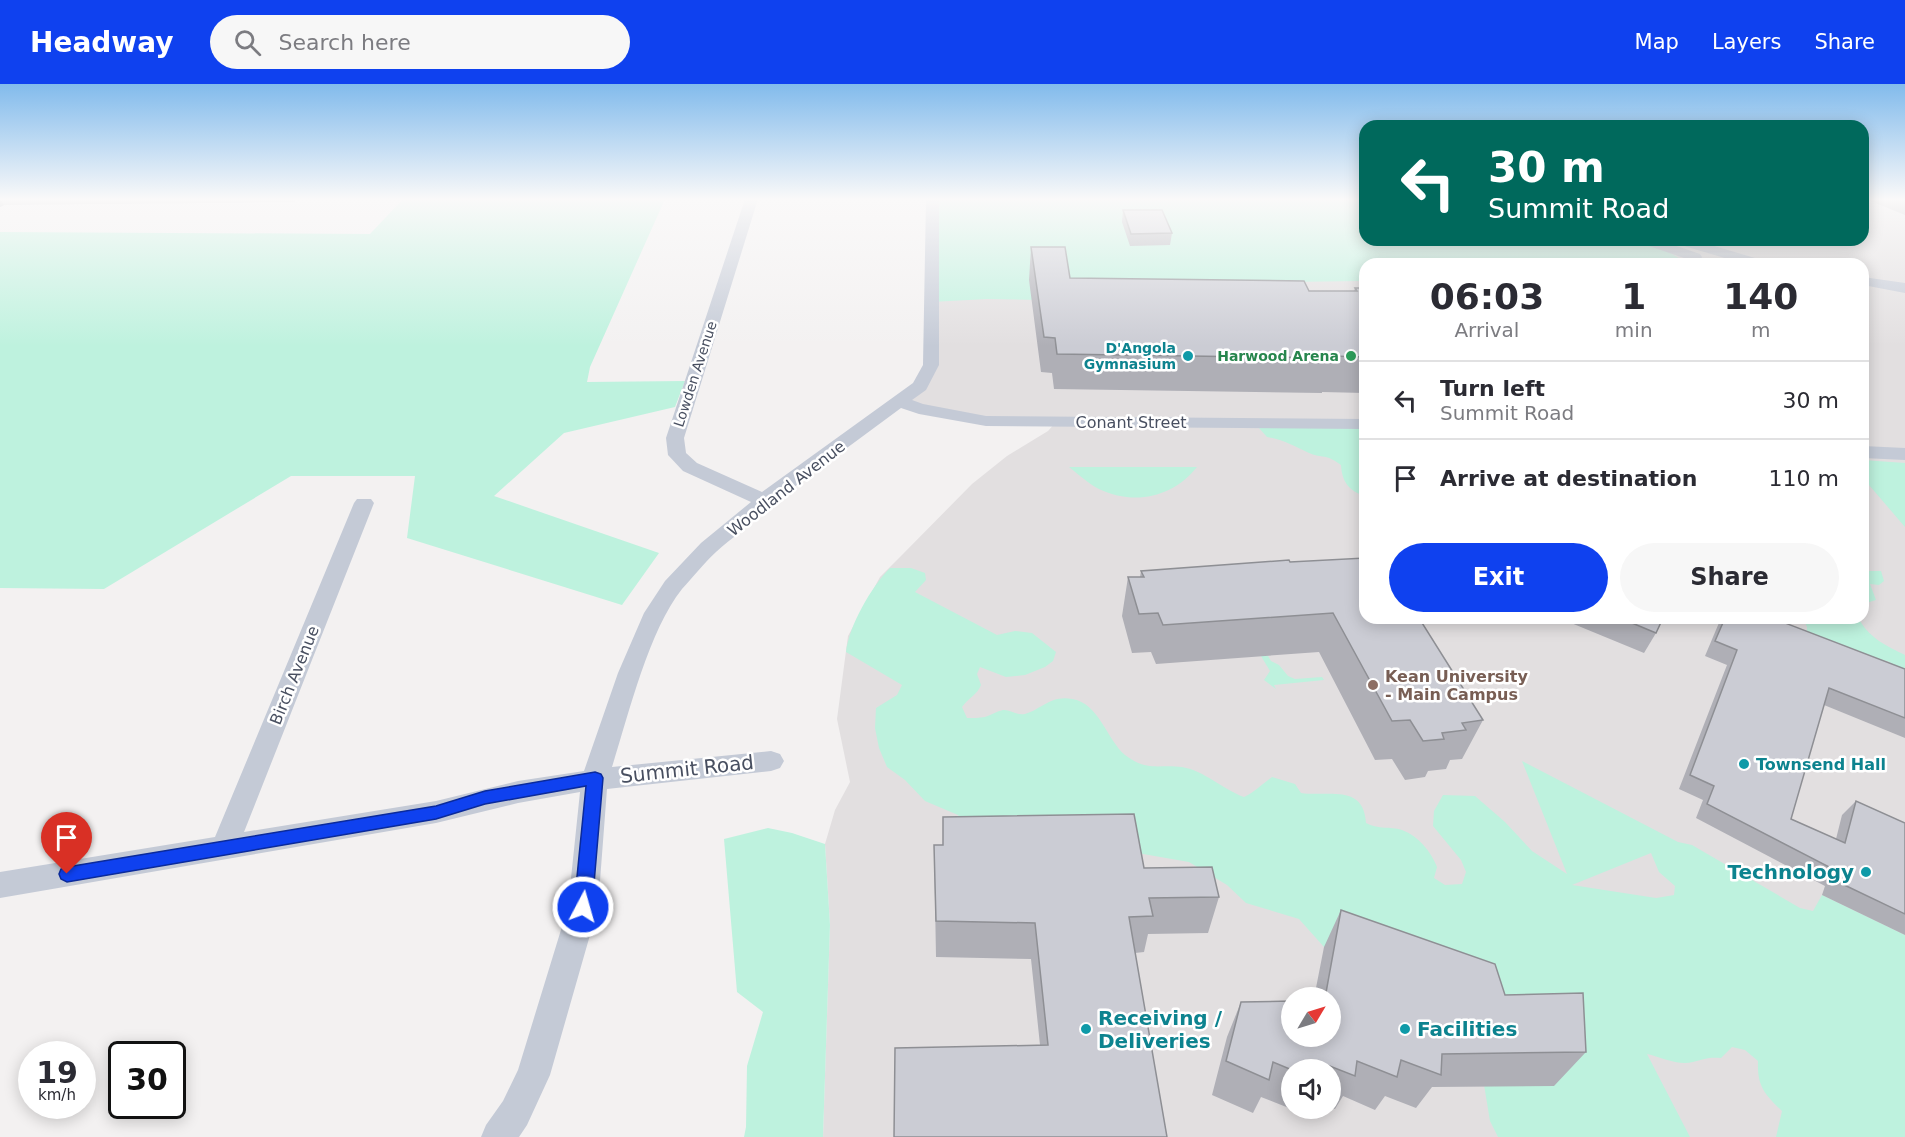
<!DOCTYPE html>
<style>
body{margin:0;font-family:"DejaVu Sans",sans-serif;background:#f7f7f7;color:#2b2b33;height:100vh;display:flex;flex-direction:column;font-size:22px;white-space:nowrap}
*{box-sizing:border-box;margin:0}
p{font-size:20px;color:#7c7c81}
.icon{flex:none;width:33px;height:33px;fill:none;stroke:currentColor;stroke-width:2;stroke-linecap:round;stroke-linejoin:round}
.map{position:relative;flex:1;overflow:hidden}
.side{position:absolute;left:1359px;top:174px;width:510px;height:366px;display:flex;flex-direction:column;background:#fff;border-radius:18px;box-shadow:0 3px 15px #0003}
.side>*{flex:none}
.guide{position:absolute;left:1359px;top:36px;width:510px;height:126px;border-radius:18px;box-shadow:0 3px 15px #0003;background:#00695c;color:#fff;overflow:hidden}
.needle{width:39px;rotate:52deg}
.tools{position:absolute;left:1281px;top:903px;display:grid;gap:12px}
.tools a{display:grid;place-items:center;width:60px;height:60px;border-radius:50%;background:#fff;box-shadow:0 3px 15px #0003;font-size:30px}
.speed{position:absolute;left:18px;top:957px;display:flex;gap:12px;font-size:30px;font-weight:700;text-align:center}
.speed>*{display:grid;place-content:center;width:78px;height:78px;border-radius:50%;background:#fff;box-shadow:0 3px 15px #0003;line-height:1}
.speed small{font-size:15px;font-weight:400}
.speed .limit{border:3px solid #111;border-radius:9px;background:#fff;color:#111}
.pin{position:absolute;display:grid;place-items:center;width:51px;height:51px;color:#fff;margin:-62px -26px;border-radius:50% 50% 50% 0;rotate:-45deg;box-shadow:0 0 6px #0007}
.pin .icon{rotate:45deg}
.me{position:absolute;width:66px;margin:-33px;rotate:6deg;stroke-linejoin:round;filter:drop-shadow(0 0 4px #0008)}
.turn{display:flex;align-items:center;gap:21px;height:126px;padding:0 30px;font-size:27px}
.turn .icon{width:78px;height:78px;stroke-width:2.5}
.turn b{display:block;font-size:42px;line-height:51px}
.eta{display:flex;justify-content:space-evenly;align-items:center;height:102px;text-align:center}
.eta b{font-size:36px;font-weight:700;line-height:42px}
.cta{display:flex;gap:12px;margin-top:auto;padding:12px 30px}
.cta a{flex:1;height:69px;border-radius:36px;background:#0f41ef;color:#fff;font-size:24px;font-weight:700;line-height:69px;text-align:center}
.cta a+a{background:#f7f7f7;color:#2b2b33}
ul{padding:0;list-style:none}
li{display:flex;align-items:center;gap:18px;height:78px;padding:0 30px;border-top:2px solid #e1e1e2}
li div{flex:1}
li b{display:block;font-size:22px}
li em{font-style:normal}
header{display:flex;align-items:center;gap:36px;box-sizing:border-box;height:84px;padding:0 30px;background:#0f41ef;color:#fff}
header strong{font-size:28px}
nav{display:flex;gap:33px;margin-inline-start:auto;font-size:21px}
.search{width:420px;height:54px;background:#f7f7f7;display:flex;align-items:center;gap:15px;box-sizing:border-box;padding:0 21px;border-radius:33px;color:#7c7c81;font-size:22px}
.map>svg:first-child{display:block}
.education{fill:#e2dfe0;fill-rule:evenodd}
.green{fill:#bef2de;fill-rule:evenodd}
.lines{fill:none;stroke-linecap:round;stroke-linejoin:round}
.street{fill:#c4cad6;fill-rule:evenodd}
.wall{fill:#afafb6}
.shaded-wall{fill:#8e8f94}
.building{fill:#cbccd4;stroke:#8e8f94;stroke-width:1.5}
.route{fill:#0f41ef;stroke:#0a2a9b;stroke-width:1.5}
.culture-dot{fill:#0f9aa8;stroke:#fff;stroke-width:2}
.leisure-dot{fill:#2e9e5b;stroke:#fff;stroke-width:2}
.education-dot{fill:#8d6e63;stroke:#fff;stroke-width:2}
.labels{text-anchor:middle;stroke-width:5;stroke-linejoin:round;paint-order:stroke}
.far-culture-label{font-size:14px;font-weight:bold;fill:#0d838f;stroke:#fff;text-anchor:end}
.far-leisure-label{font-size:14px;font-weight:bold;fill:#27864d;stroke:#fff;text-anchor:end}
.far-street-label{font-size:14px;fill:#484f60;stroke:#fff}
.street-label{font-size:16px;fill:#484f60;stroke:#fff}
.education-label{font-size:16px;font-weight:bold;fill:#785e54;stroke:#fff;text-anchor:start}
.culture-label{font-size:16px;font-weight:bold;fill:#0d838f;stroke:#fff;text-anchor:start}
.near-street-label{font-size:20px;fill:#484f60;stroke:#fff}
.near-culture-label{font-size:20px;font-weight:bold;fill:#0d838f;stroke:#fff;text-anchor:start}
</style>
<header>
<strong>Headway</strong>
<div class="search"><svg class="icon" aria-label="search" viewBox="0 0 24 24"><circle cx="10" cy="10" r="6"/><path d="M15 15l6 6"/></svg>Search here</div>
<nav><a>Map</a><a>Layers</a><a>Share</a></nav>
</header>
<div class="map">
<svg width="1905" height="1053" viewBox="0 0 1905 1053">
<rect width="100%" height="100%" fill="#f3f1f1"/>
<path class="education" d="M932 115H1365V156H1863V115H1905V1053H823L830 841 825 760 835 726 850 698 837 635 848 552 880 493 900 473 972 400 1007 372 1048 347 1056 338 986 337 900 317 931 281ZM1365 180H1863V534H1365ZM1292 914H1330V952H1292ZM1292 986H1330V1024H1292Z"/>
<g class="green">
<polygon points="403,115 665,115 590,283 587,298 685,297 675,323 564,349 494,412 659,469 622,521 407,454 415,392 291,392 104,505 0,504 0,148 370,150"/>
<polygon points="932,115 1365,115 1365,156 1645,156 1658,161 1688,180 1365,180 1365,202 1362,197 1288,198 1043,216 987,215 931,218"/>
<path d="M1365 340V412C1349 407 1342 398 1341 381 1325 369 1323 375 1309 369 1294 362 1284 356 1267 353L1259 344Z"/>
<polygon points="1863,376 1905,379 1905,443 1863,394"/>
<path d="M1069 383H1197C1173 413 1135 422 1099 405 1089 400 1078 390 1069 383Z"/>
<path d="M890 484H911L925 489 926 496 915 508 997 551 1015 547 1032 549 1056 568 1053 577 1045 583 1025 591 1006 593 980 583 977 590 981 601C977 611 968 614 962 623L967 634C973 634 979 634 985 633 991 631 997 627 1003 626 1010 625 1017 632 1025 630 1042 625 1051 611 1072 615 1099 619 1107 656 1125 671 1147 688 1158 680 1182 683 1205 687 1222 705 1244 713 1255 708 1262 700 1272 693L1295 700 1301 709C1327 713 1364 699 1366 739 1380 746 1389 742 1402 746 1419 752 1431 768 1437 783L1434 794 1445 801 1462 800 1466 788 1461 776 1433 742 1434 727 1443 711 1475 712 1505 738 1532 767 1567 790 1522 677 1678 758 1692 761 1800 824 1813 827 1822 811 1905 851V1053H1776L1782 1027C1765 1010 1757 1003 1758 977L1745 966 1732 963 1721 974C1707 973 1706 975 1693 978 1678 982 1661 973 1647 970L1690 1053H1498L1490 1037 1470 916 1324 863 1299 835 1246 819 1227 801 1189 778 1126 767 967 748 958 731 925 717 905 696 887 683 879 664 875 644 876 624 897 611 902 601 846 568C849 542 871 503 890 484ZM1651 769 1659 788 1675 802 1674 811 1656 814 1572 801Z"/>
<polygon points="1863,487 1881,487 1884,497 1879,501 1870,500 1876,516 1866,519 1863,530"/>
<path d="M1803 534H1862L1860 537C1871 555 1887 562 1905 571V589C1891 581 1891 573 1873 578L1807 551V543Z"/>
<polygon points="1261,572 1268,572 1271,577 1279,581 1288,592 1295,595 1322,593 1324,596 1274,601 1276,605 1264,596 1270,587"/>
<polygon points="768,744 792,749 825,760 830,841 823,1053 744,1053 746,1043 747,982 763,928 737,908 724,755"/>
</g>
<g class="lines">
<g class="street">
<path d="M745 115H758L684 354 686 369 697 379 762 408 913 299 923 281 926 115H939V281L926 306 912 316 923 320 986 332 1365 335V345L986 342 919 330 901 324 771 420C754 439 734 452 716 468 704 479 693 493 682 505 649 546 628 632 612 683L771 667 780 670 784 677 780 684 771 687 607 705 598 823 550 991 527 1041 519 1053H481L486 1041 503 1017 518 986 568 823 580 708 518 719 436 739 0 814V788L215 753 354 419 357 415H371L374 419 244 748 436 717 518 697 584 687 618 589 644 529 665 497 701 459 751 418 683 387 668 371 666 354Z"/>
<polygon points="1638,156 1659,156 1700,170 1702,173 1700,176 1690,176 1640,159"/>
<polygon points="1672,156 1694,156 1765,177 1767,180 1745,180 1674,159"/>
<polygon points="1863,193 1905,199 1905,209 1863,201"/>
<polygon points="1863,362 1905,364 1905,376 1863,374"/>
</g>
</g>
<g class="wall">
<polygon points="0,115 297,115 294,118 4,121 0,123"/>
<polygon points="1866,115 1905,115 1905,131"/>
<polygon points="1123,126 1172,149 1170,161 1130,162 1122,138"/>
<polygon points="1031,163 1070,194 1309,207 1354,207 1355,204 1365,204 1365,309 1322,308 1322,309 1054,305 1052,289 1041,288 1029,196"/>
<polygon points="1290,478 1483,636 1462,675 1450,676 1446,685 1428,687 1425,693 1405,696 1392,675 1375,676 1319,568 1156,580 1151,568 1132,569 1122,532 1128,493 1140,493 1141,487"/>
<polygon points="1559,534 1663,534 1656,549 1644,569"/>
<polygon points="1721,534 1772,534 1905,585 1905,654 1824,621 1791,735 1836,755 1842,731 1856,717 1905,739 1905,851 1822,811 1825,802 1696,734 1703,716 1679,705 1727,581 1705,572"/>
<polygon points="934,761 1144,784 1219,813 1208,849 1148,850 1144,868 1135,869 1167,1053 1040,961 1031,875 936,873"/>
<polygon points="1341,826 1505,911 1586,968 1554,1002 1432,1003 1416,1024 1385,1012 1375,1026 1343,1012 1335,1025 1330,1023 1330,986 1292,986 1292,1024 1296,1024 1294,1026 1261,1013 1253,1029 1212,1011 1227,953 1241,918 1292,952 1330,914 1314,914 1324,863"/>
</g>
<polygon class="shaded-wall" points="0,115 4,121 0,123"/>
<g class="building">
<polygon points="1123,126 1162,126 1172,149 1131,150"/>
<polygon points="1031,163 1065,163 1070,194 1304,197 1309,207 1357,207 1355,204 1365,204 1365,273 1331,272 1332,274 1057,270 1055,254 1044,253"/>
<polygon points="1365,474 1365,534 1419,534 1483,636 1462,639 1466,646 1442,649 1444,655 1423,657 1410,636 1392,637 1333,529 1163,541 1158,529 1139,530 1128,493 1144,493 1141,487 1289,476 1290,478"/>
<polygon points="1620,534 1663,534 1656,549"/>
<polygon points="1725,534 1772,534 1905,585 1905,634 1829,604 1791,735 1845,759 1856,717 1905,739 1905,830 1836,797 1839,788 1707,720 1714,702 1690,691 1737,566 1715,557"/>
<polygon points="1134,730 1144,784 1212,783 1219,813 1149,814 1153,832 1129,833 1167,1053 894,1053 895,964 1048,961 1035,839 936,837 934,761 943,761 943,733"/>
<polygon points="1341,826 1495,880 1505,911 1583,909 1586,968 1442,970 1441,991 1401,976 1397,993 1357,977 1355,992 1317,977 1315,986 1292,986 1273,978 1269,996 1226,977 1241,918 1292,917 1292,952 1330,952 1330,914 1325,914"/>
</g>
<linearGradient id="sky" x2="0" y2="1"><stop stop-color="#82bbec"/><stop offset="0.44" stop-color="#faf9f9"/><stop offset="1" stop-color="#faf9f9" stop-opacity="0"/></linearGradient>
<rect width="1905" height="262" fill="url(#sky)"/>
<polygon class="route" points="595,688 601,690 603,694 592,823 589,828 583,831 576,828 574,823 586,702 485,720 436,735 67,798 61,795 59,790 61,785 67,783 436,722 485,707"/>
<g class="culture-dot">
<circle cx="1188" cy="272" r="6"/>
<circle cx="1744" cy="680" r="6"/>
<circle cx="1866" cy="788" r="6"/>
<circle cx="1086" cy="945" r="6"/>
<circle cx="1405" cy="945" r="6"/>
</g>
<circle class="leisure-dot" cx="1351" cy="272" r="6"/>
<circle class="education-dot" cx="1373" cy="601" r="6"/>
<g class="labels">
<g class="far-culture-label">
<text x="1176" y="269">D'Angola<tspan x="1176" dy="16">Gymnasium</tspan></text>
</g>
<g class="far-leisure-label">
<text x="1339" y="277">Harwood Arena</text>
</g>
<g class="far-street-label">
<text transform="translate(695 290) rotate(-72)" y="5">Lowden Avenue</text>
</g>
<g class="street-label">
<text x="1131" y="344">Conant Street</text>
<text transform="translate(786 404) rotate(-38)" y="6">Woodland Avenue</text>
<text transform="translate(294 591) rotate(-68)" y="6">Birch Avenue</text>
</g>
<g class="education-label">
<text x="1385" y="598">Kean University<tspan x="1385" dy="18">- Main Campus</tspan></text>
</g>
<g class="culture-label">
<text x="1756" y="686">Townsend Hall</text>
</g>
<g class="near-street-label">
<text transform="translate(687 685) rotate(-6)" y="7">Summit Road</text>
</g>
<g class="near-culture-label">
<text x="1854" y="795" text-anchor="end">Technology</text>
<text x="1098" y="941">Receiving /<tspan x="1098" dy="23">Deliveries</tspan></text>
<text x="1417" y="952">Facilities</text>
</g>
</g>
</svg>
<div class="tools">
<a><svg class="needle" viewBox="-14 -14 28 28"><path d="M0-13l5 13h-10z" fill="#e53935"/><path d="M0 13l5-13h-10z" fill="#7c7c81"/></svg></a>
<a><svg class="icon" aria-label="sound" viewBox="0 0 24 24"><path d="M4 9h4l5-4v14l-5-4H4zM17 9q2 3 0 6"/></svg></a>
</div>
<div class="speed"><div>19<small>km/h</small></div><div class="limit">30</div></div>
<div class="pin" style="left:67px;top:790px;background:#d93025"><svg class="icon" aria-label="arrive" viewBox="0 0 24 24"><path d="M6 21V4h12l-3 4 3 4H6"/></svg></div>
<svg class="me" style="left:583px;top:823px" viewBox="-20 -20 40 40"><circle r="17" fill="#0f41ef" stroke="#fff" stroke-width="3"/><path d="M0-11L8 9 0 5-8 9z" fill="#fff"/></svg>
<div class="guide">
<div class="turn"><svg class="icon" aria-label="left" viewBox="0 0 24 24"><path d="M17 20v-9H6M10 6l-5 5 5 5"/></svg><div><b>30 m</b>Summit Road</div></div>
</div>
<section class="side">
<div class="eta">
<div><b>06:03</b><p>Arrival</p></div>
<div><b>1</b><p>min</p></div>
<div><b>140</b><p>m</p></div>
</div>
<ul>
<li><svg class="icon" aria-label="left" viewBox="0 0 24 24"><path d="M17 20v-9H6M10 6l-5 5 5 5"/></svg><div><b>Turn left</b><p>Summit Road</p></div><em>30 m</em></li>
<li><svg class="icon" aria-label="arrive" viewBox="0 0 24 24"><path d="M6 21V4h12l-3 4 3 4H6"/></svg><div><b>Arrive at destination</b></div><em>110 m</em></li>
</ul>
<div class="cta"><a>Exit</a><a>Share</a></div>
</section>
</div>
